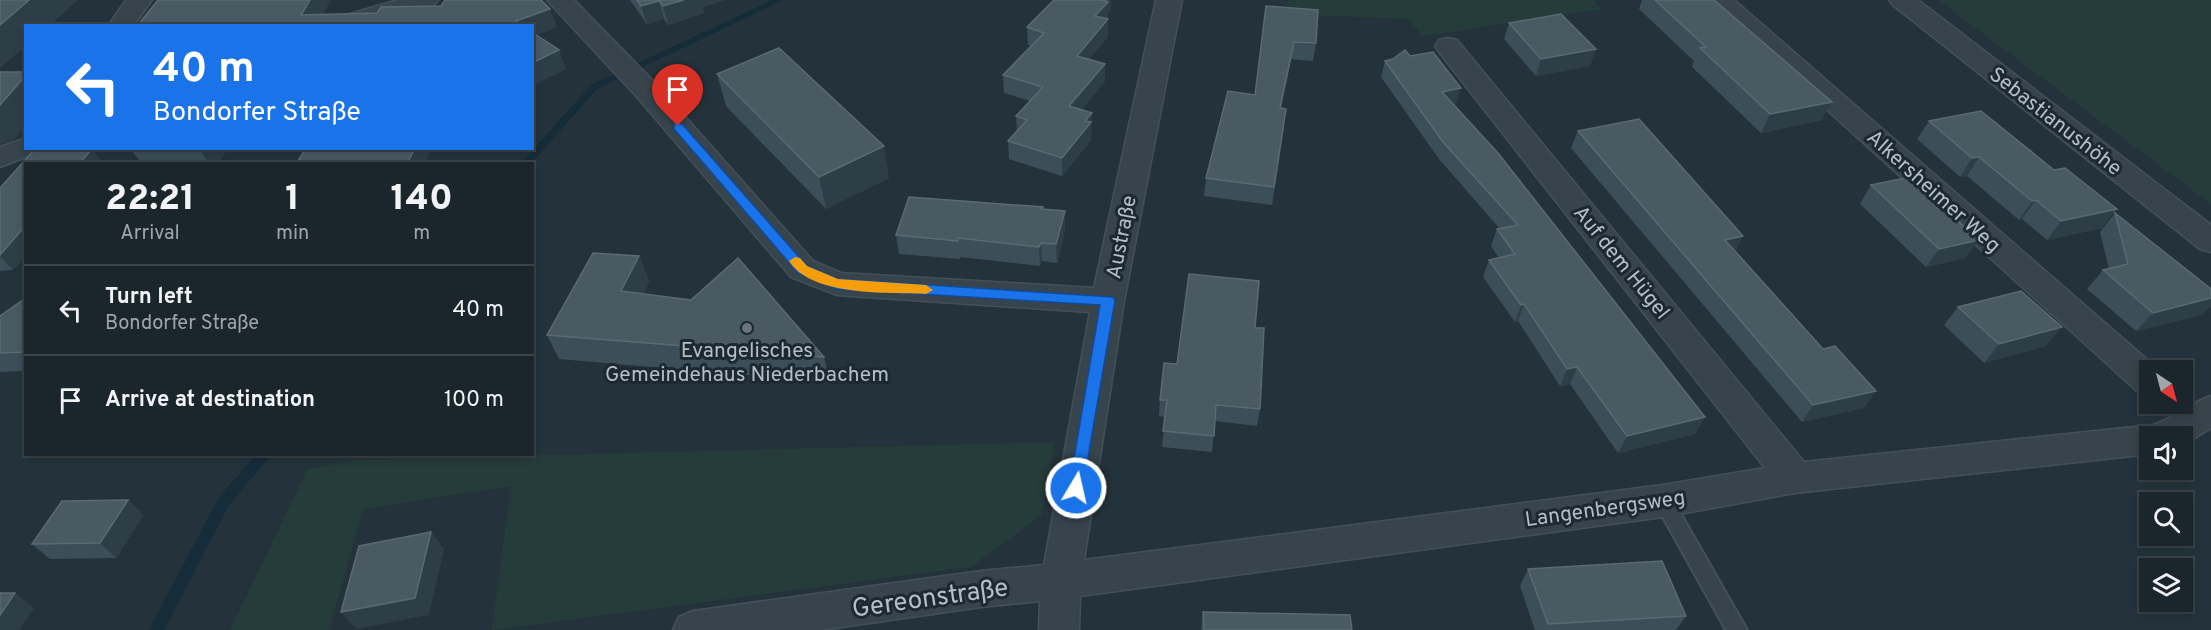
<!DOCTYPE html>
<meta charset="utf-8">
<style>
body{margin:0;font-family:Overpass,sans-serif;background:#242e34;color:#f1f3f6;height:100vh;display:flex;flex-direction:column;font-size:22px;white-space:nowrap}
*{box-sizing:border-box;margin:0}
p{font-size:20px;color:#a0a5a9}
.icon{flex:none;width:33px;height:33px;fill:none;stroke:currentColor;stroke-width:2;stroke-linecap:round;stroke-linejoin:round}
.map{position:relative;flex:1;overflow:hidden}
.drawer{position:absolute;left:24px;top:162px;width:510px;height:294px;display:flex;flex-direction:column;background:#1b262c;border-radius:0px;box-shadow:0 3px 9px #0003,0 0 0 2px #394348}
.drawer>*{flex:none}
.hud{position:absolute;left:24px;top:24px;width:510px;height:126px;border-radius:0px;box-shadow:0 3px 9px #0003,0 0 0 2px #394348;background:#1a73e8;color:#fff;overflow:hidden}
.needle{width:39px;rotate:144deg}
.controls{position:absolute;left:2139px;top:360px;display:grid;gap:12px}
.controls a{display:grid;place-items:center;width:54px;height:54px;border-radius:0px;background:#1b262c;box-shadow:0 3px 9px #0003,0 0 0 2px #394348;font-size:30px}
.pin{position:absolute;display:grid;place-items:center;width:51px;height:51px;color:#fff;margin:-62px -26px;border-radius:50% 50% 50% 0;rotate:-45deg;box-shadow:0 0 6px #0007}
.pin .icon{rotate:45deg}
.me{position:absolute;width:66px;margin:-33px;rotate:9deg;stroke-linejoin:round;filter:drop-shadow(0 0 4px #0008)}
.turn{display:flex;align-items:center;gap:21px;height:126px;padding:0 30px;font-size:27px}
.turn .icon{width:78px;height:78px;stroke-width:2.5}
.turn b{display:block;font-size:42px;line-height:51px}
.eta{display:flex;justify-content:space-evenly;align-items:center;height:102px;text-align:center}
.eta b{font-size:36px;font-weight:800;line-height:42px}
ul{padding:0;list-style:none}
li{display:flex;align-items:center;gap:18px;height:90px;padding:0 30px;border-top:2px solid #394348}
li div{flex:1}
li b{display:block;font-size:22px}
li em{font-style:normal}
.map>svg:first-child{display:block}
.green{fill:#263c3a}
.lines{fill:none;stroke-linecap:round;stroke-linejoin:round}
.stream{fill:#172c39;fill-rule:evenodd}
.lane-casing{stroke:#435057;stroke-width:4}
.street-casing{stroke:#435057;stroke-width:3}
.lane{fill:#37444c;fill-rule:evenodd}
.street{fill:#37444c;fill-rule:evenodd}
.wall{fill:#3c4e57}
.shaded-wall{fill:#2d3e47}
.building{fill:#495a63;stroke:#596a73;stroke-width:1.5}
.route{fill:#1a73e8;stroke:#114b97;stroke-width:1.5}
.slow{fill:#f59e0b}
.worship-dot{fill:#6b7280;stroke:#1c2930;stroke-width:2}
.labels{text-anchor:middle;stroke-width:6;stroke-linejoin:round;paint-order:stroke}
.street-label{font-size:21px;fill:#b3bfc7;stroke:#1c2930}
.poi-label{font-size:21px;fill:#b3bfc7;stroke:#1c2930}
.near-street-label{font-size:26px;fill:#b3bfc7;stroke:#1c2930}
</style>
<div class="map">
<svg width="2211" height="630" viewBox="0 0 2211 630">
<rect width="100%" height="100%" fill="#24333b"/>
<g class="green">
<polygon points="1288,0 1593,0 1602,9 1423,36 1409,19 1286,14"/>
<polygon points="1938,0 2211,0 2211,204"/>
<polygon points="1055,442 1042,515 971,567 492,630 511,486 363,509 329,630 230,630 307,470 353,460"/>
</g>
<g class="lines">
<g class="stream">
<polygon points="772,0 784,0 597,89 531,164 520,164 591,85"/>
<polygon points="257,454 272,454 229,505 164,630 149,630 219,497"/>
</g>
<g class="lane-casing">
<polygon id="lane" points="1663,493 1670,495 1747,630 1726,630 1654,501 1656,495"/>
</g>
<g class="street-casing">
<g id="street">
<polygon points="126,0 152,0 133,26 108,26"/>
<polygon points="398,0 438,0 434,5 364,26 323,26 326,21"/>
<path d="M547 0H574L657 85 813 261 841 273 1094 288 1156 0H1182L1124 301 1084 560 1663 485 1765 468 1439 52 1435 46 1439 40 1448 38 1457 40 1804 462 2153 425C2174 418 2190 403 2211 396V428L2182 446V436H2150V454L1795 493 1663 517 1080 596 1079 630H1039L1040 601 981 607 821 630H673L679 617 693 611 981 571 1044 565 1090 312 837 295 791 277 637 97Z"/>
<polygon points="1706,0 1734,0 2159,370 2150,370 2150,396 2138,392"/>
<polygon points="1889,0 1918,0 2211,225 2211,252 2200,249 1893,5"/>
<polygon points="26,138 26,148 39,148 36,153 0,167 0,147"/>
</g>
</g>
<use href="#lane" class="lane"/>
<use href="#street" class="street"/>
</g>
<g class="wall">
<polygon points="630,0 725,0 702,7 704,13 668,25 664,19 647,24"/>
<polygon points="1642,0 1714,0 1822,120 1761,133 1692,67 1694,61 1639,9"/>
<polygon points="1266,6 1316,43 1313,61 1291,59 1281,109 1284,127 1272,205 1204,196 1206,178 1255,95"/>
<polygon points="1111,8 1108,13 1108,37 1089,59 1105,64 1105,81 1081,110 1092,131 1091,132 1091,140 1062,176 1009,159 1008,141 1017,130 1016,116 1030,101 1004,93 1003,75 1031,46 1028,45 1027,27"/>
<polygon points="1509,23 1590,66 1536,76 1504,39"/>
<polygon points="1393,59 1456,105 1455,106 1695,434 1618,453 1570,384 1560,386 1518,321 1515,322 1483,277 1489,260 1499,258 1491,246 1497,229 1500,229 1439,159 1381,77 1385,61"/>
<polygon points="717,74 889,178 826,209 726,106"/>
<polygon points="1929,121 2102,228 2047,240 2022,219 2019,220 1967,176 1960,177 1917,139"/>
<polygon points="1578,131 1735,251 1864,408 1802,422 1571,148"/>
<polygon points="228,148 217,164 142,164 132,151"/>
<polygon points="92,149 103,164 26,164 26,255 13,270 0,271 0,188 34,150"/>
<polygon points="1871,185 1966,258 1926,267 1860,204"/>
<polygon points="1043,207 1043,210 1065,211 1065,230 1057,263 1042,261 1040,266 960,257 960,259 899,254 896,235"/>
<polygon points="2115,213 2211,289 2211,305 2202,315 2136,331 2087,289 2103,270 2109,269 2100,232"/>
<polygon points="639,256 649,281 643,294 691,300 824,357 830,382 559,359 547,335"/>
<polygon points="26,298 26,371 0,372 0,316"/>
<polygon points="1958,307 2046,346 1984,363 1944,325"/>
<polygon points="1255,328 1260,409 1257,426 1215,421 1212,452 1162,447 1165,417 1159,416 1160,400 1177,364"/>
<polygon points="128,500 143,515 116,558 50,559 32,544"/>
<polygon points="1528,569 1686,616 1676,630 1535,630 1520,586"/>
<polygon points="1203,612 1352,630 1201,630"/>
</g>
<g class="shaded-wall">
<polygon points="29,0 78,0 49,26 26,26 26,46 0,68 0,25"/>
<polygon points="310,0 331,0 316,26 301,15"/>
<polygon points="684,0 725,0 702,7 704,13 668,25 663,6"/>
<polygon points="1104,0 1111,0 1111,8 1108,13 1108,19 1095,16"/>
<polygon points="659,1 664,19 647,24 641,6"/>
<polygon points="550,9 557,27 532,37 532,26 518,26 516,21"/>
<polygon points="1108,19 1108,37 1077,73 1077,56"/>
<polygon points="1294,42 1291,59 1277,126 1280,108"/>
<polygon points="1596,49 1590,66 1536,76 1541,59"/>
<polygon points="559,50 566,69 532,86 532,63"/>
<polygon points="1105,64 1105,81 1070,124 1069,106"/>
<polygon points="26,75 26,125 14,140 0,145 0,105"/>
<polygon points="1461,88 1456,105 1438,108 1442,92"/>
<polygon points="1832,102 1822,120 1761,133 1770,114"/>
<polygon points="1092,113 1091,140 1062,176 1062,158 1085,121"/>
<polygon points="884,146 889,178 826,209 819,177"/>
<polygon points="200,148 228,148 217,164 209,164 200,150"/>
<polygon points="415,148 432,148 424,164 407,164"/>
<polygon points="92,149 103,164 79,164"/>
<polygon points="1979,157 1967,176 1960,177 1972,158"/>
<polygon points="2036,200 2022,219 2019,220 2032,201"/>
<polygon points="2117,209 2102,228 2047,240 2061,221"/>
<polygon points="1065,211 1065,230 1057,263 1056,244"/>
<polygon points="26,225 26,255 13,270 0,256 0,255"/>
<polygon points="1743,236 1735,253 1725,240"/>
<polygon points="1979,240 1966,258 1926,267 1939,249"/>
<polygon points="1041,243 1042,261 1040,266 1039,247"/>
<polygon points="639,256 649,281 632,316 621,291"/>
<polygon points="2211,298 2211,305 2202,315 2136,331 2153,313"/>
<polygon points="1524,304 1518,321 1515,322 1521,305"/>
<polygon points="2062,327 2046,346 1984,363 1999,344"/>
<polygon points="1577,367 1570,384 1560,386 1567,369"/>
<polygon points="1876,391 1864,408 1802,422 1813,405"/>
<polygon points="1705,417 1695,434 1618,453 1627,436"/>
<polygon points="128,500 143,515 116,558 100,543"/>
<polygon points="431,532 444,549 429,615 356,629 341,612"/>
<polygon points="15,593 34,608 19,630 0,630 0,615"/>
</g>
<g class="building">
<polygon points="0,0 29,0 0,25"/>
<polygon points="158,0 310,0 301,15 377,13 381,7 441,6 445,0 541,0 550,9 516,21 522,26 137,26"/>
<polygon points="637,0 684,0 663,6 659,1 641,6"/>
<polygon points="1054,0 1104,0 1108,2 1095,16 1108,19 1077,56 1105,64 1069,106 1092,113 1085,121 1091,122 1062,158 1008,141 1027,120 1016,116 1043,87 1003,75 1044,33 1027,27"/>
<polygon points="1655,0 1714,0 1832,102 1770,114 1700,48 1706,47"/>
<polygon points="1266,6 1318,10 1316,43 1294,42 1280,108 1286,109 1274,187 1206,178 1228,91 1255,95"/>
<polygon points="1561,14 1596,49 1541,59 1509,23"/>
<polygon points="532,32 559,50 532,63"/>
<polygon points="779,48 884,146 819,177 717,74"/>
<polygon points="1405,50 1410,56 1433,52 1461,88 1442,92 1498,153 1705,417 1627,436 1577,367 1567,369 1524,304 1521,305 1489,260 1515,254 1497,229 1518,225 1443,142 1385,61 1393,59"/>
<polygon points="0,72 26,72 26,75 0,105"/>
<polygon points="1981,111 2054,170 2065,168 2117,209 2061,221 2036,200 2032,201 1979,157 1972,158 1929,121"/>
<polygon points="1639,119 1743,236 1725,240 1823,349 1835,346 1876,391 1813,405 1578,131"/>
<polygon points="134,148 200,148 200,150 132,151"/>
<polygon points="306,148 415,148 407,164 296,164"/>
<polygon points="92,149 79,164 26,164 26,225 0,255 0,188 34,150"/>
<polygon points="1910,177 1979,240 1939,249 1871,185"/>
<polygon points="909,197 1043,207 1041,209 1065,211 1056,244 1041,243 1039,247 958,238 958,241 896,235"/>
<polygon points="2115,213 2211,289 2211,298 2153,313 2103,270 2128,264"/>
<polygon points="593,253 639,256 621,291 691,300 738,258 824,357 547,335"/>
<polygon points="1189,274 1259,281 1255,328 1264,328 1260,409 1216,405 1214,436 1163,431 1167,400 1160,400 1164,363 1177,364"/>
<polygon points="2021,291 2062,327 1999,344 1958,307"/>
<polygon points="26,298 26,352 0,353 0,316"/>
<polygon points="128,500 100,543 32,544 62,501"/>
<polygon points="431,532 415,598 341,612 359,546"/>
<polygon points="1662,561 1686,616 1548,624 1528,569"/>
<polygon points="0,593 15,593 0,615"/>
<polygon points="1203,612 1350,615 1352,630 1204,630"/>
</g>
<polygon class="route" points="678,123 682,124 807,266 838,279 1113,297 1115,301 1082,492 1076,494 1071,492 1069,488 1100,305 837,289 798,273 674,129 674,124"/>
<path class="slow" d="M795 257 800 258 807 266 838 279 926 285 933 290 926 294C888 292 812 297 789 261Z"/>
<circle class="worship-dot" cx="747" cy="328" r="6"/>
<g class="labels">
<g class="street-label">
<text transform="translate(2056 121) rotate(38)" y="7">Sebastianushöhe</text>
<text transform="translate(1934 191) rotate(42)" y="7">Alkersheimer Weg</text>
<text transform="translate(1121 237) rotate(-79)" y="7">Austraße</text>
<text transform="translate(1622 262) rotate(51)" y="7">Auf dem Hügel</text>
<text transform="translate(1605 508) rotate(-8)" y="7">Langenbergsweg</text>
</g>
<g class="poi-label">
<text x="747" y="357">Evangelisches<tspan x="747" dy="24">Gemeindehaus Niederbachem</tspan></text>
</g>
<g class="near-street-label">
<text transform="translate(930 597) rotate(-8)" y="9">Gereonstraße</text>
</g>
</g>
</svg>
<div class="controls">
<a><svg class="needle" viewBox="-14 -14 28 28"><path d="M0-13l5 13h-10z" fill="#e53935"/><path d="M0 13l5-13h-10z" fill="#a0a5a9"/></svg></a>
<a><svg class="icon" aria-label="sound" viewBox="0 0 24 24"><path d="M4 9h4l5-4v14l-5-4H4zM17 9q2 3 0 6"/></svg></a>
<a><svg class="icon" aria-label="search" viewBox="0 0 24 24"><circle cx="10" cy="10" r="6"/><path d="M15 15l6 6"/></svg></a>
<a><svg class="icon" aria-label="layers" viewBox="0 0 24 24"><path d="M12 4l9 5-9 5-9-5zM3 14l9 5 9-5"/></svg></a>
</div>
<div class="pin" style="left:678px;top:126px;background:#d93025"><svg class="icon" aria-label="arrive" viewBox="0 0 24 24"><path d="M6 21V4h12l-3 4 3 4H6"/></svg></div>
<svg class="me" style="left:1076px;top:488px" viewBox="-20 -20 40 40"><circle r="17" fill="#1a73e8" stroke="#fff" stroke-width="3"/><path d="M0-11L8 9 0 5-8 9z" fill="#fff"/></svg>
<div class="hud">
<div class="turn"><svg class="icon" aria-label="left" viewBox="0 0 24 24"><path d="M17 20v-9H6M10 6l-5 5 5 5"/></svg><div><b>40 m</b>Bondorfer Straße</div></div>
</div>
<section class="drawer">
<div class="eta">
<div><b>22:21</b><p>Arrival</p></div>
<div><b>1</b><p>min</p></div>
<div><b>140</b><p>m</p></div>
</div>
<ul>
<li><svg class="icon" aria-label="left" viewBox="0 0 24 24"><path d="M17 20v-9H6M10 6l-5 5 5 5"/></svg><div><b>Turn left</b><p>Bondorfer Straße</p></div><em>40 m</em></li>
<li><svg class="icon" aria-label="arrive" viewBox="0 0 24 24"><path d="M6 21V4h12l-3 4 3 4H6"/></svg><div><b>Arrive at destination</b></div><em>100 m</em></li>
</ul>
</section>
</div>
